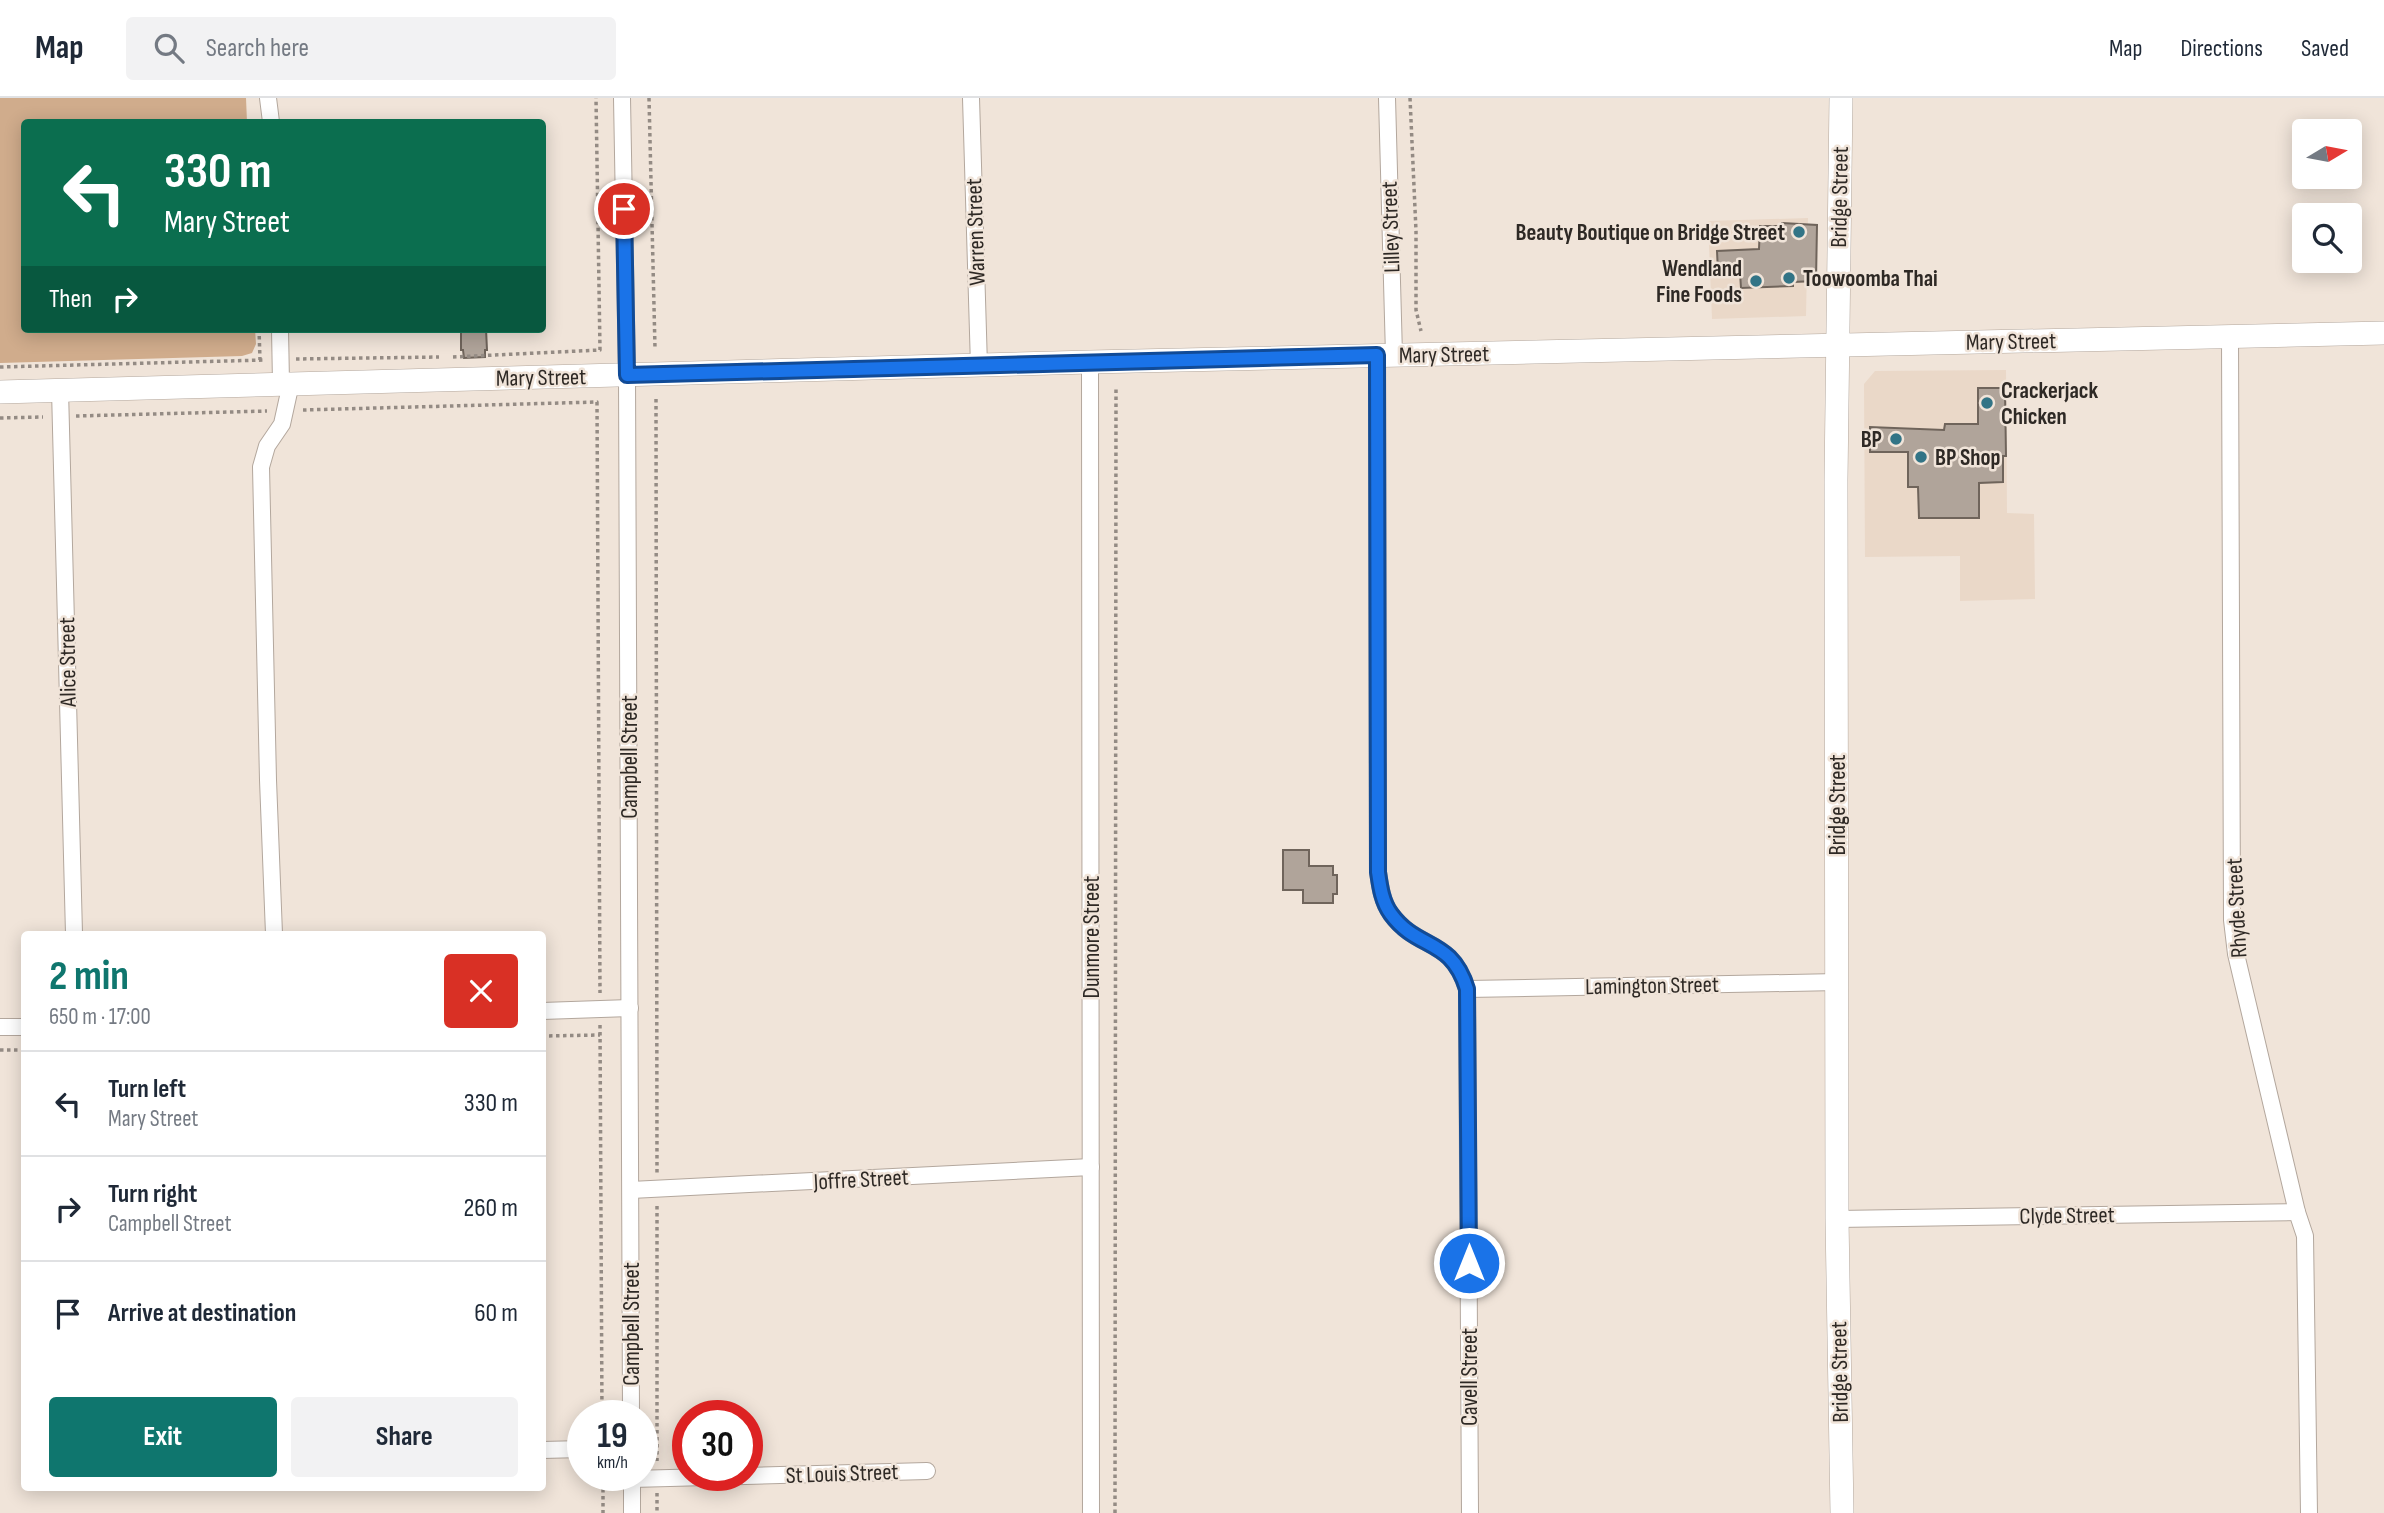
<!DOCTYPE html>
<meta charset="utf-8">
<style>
body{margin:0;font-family:"Sofia Sans Condensed",sans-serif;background:#f2f2f3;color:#1f2937;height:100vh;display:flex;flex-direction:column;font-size:26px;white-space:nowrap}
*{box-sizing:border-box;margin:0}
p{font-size:23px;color:#747a83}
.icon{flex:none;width:38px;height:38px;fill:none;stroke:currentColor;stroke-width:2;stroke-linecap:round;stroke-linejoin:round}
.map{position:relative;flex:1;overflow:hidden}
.details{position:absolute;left:21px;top:833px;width:525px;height:560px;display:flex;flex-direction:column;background:#fff;border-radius:7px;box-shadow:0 4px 18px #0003}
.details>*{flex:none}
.top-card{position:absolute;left:21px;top:21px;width:525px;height:214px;border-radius:7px;box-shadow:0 4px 18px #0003;background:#0b6e4f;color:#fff;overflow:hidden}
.needle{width:46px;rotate:80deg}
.buttons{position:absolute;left:2292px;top:21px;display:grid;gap:14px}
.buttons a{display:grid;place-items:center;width:70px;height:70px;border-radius:7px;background:#fff;box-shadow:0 4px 18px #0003;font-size:35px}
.speed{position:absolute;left:567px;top:1302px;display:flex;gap:14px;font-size:35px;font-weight:700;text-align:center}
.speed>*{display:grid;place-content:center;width:91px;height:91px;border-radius:50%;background:#fff;box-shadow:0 4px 18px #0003;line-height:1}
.speed small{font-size:18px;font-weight:400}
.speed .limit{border:10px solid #d22;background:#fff;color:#111}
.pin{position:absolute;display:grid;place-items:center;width:60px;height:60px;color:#fff;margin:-30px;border:4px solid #fff;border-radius:50%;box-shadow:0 2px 7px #0007}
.me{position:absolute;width:77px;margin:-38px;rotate:0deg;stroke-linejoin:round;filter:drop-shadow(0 0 5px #0008)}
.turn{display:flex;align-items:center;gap:24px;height:147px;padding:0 28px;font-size:32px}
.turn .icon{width:91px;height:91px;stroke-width:2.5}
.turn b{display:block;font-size:49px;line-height:60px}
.then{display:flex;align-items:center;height:66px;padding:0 28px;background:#0003;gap:14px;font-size:26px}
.round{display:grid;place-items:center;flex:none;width:74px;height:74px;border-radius:7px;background:#f2f2f3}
.head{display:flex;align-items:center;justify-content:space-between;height:119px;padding:0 28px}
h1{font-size:42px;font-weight:700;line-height:52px;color:#0f766e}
.cta{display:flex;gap:14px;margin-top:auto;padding:14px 28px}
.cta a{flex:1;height:80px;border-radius:7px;background:#0f766e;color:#fff;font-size:28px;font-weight:700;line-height:80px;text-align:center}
.cta a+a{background:#f2f2f3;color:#1f2937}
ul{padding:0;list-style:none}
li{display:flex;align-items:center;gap:21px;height:105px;padding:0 28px;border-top:2px solid #e0e1e3}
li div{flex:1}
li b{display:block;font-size:26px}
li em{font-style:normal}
header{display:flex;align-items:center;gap:42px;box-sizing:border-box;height:98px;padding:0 35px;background:#fff;border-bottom:2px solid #e0e1e3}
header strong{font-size:33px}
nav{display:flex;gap:38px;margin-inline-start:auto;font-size:24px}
.search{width:490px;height:63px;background:#f2f2f3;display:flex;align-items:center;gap:18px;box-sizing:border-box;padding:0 24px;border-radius:7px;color:#747a83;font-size:26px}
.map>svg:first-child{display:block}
.built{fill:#ead8c8}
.green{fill:#d0ac8c}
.building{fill:#b0a49a;stroke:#6f645b;stroke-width:2}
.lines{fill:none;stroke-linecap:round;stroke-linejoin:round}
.street-casing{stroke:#b3a79d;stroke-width:18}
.secondary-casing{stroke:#b3a79d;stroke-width:24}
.path{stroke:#948b84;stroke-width:3.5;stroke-dasharray:3.5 3.5;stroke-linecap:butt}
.street{stroke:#fff;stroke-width:16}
.secondary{stroke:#fff;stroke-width:23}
.route-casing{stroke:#114b97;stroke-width:18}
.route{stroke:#1a73e8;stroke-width:12}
.poi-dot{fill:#327486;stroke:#f0e4d9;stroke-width:2.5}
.labels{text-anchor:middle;stroke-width:5;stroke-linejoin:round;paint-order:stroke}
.street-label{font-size:23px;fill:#2e2925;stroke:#f0e4d9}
.poi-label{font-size:23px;font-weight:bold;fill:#2e2925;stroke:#f0e4d9;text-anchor:end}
</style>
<header>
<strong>Map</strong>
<div class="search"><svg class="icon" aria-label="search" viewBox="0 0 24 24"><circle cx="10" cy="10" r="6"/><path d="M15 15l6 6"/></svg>Search here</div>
<nav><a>Map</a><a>Directions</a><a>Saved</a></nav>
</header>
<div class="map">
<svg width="2384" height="1415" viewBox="0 0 2384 1415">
<rect width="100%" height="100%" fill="#f0e4d9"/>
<g class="built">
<polygon points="1808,120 1806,218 1712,221 1708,123"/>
<polygon points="2006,272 2007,415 2034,416 2035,501 1960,503 1960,458 1865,459 1864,286 1875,273"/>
</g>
<polygon class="green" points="0,0 246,0 247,24 24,24 24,231 255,231 256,246 252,255 242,258 0,265"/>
<g class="building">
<polygon points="1782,125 1817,127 1816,183 1793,184 1793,188 1741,190 1740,174 1718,174 1717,153 1759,151 1760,128 1782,128"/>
<polygon points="461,231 486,231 487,252 485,252 485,259 464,260 463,252 461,252"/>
<polygon points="1978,290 2005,290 2006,358 2003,358 2003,384 1979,385 1979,420 1919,420 1918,389 1908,389 1908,354 1870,354 1870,329 1944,332 1945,326 1978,326"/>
<polygon points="1283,752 1309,752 1309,768 1333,768 1333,777 1337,777 1337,796 1333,796 1333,805 1303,805 1303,792 1283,792"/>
</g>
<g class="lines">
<g class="street-casing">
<g id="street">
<polyline points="268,0 271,24"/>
<polyline points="622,0 627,277 631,1318"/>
<polyline points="971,0 979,268"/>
<polyline points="1387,0 1394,257"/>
<polyline points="280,231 281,285"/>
<polyline points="2230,239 2232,822 2236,856 2297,1114 2305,1138 2309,1415"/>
<path d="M1377 257 1378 774C1380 788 1382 804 1391 816 1418 853 1451 839 1467 891L1470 1415"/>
<polyline points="1090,264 1091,1415"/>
<polyline points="60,292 74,836"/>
<polyline points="274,836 268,682 261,369 267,348 282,326 291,285"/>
<polyline points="1467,891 1838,884"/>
<polyline points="542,913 630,910"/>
<polyline points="0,929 24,929"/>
<polyline points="631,1092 1091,1069"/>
<polyline points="1837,1121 2297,1114"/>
<polyline points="542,1352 583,1351"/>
<polyline points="632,1381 927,1373"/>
<polyline points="632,1415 632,1377"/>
</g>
</g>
<g class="secondary-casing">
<g id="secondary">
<polyline points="1841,0 1836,382 1837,1121 1842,1415"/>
<polyline points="0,294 1090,264 2384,235"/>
</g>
</g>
<g class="path">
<polyline points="649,0 655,250"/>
<polyline points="1410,0 1416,133 1416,212 1421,233"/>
<polyline points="259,231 260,262"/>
<polyline points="453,259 600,252 596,0"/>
<polyline points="296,261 439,259"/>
<polyline points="0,269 264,262"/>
<polyline points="656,301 657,1076"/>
<polyline points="303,312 597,304 600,895"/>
<polyline points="76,318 267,313"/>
<polyline points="0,320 43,319"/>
<polyline points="600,927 602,1318"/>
<polyline points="542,938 600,937"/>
<polyline points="0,952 24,952"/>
<polyline points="657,1108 657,1363"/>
<polyline points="603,1377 603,1415"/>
<polyline points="657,1395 657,1415"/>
<polyline points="1115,1415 1116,290"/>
</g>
<use href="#street" class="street"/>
<use href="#secondary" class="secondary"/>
</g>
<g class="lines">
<g class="route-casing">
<path id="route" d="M624 111 627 277 1377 257 1378 774C1380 788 1382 804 1391 816 1418 853 1451 839 1467 891L1469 1165"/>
</g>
<use href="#route" class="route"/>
</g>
<g class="poi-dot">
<circle cx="1799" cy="134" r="7"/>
<circle cx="1789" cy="180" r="7"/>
<circle cx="1756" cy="183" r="7"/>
<circle cx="1987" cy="305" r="7"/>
<circle cx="1896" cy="341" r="7"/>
<circle cx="1921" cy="359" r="7"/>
</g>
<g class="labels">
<g class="street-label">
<text transform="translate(1839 99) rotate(-89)" y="8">Bridge Street</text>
<text transform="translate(1390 129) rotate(-92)" y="8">Lilley Street</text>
<text transform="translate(975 134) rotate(-92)" y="8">Warren Street</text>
<text transform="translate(2011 243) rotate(-1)" y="8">Mary Street</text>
<text transform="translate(1444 256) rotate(-1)" y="8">Mary Street</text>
<text transform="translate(541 279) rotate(-1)" y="8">Mary Street</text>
<text transform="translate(67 564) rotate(-91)" y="8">Alice Street</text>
<text transform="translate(629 659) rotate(-90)" y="8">Campbell Street</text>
<text transform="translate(1837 707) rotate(-90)" y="8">Bridge Street</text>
<text transform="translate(2236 810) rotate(-93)" y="8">Rhyde Street</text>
<text transform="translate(1091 839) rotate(-90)" y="8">Dunmore Street</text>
<text transform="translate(1652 887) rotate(-1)" y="8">Lamington Street</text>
<text transform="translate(861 1081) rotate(-3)" y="8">Joffre Street</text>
<text transform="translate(2067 1117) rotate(-1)" y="8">Clyde Street</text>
<text transform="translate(631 1226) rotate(-90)" y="8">Campbell Street</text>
<text transform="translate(1839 1274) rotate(-91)" y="8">Bridge Street</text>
<text transform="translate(1469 1279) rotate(-90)" y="8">Cavell Street</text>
<text transform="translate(842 1375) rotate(-2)" y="8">St Louis Street</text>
</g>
<g class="poi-label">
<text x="1785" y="142">Beauty Boutique on Bridge Street</text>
<text x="1742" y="178">Wendland<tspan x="1742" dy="26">Fine Foods</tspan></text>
<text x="1803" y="188" text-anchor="start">Toowoomba Thai</text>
<text x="2001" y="300" text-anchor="start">Crackerjack<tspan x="2001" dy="26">Chicken</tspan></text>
<text x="1882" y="349">BP</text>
<text x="1935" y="367" text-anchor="start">BP Shop</text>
</g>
</g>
</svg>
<div class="buttons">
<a><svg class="needle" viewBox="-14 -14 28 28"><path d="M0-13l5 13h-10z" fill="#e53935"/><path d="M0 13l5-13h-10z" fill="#747a83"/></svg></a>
<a><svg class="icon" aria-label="search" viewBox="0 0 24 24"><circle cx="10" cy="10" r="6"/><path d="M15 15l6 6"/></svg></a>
</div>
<div class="speed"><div>19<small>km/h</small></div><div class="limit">30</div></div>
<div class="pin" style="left:624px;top:111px;background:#d93025"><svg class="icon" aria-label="arrive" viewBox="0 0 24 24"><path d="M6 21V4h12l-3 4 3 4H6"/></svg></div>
<svg class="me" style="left:1469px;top:1165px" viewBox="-20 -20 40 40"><circle r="17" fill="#1a73e8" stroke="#fff" stroke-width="3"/><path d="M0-11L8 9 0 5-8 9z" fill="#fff"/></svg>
<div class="top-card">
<div class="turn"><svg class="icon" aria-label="left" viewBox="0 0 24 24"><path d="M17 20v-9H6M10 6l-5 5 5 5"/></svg><div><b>330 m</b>Mary Street</div></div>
<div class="then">Then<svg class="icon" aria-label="right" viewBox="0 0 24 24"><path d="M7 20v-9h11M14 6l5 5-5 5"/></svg></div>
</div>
<section class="details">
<div class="head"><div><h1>2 min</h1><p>650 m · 17:00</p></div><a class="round" style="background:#d93025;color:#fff"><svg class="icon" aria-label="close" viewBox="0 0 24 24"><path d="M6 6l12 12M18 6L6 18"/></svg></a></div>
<ul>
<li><svg class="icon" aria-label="left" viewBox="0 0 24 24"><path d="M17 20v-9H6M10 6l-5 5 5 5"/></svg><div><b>Turn left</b><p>Mary Street</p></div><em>330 m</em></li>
<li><svg class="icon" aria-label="right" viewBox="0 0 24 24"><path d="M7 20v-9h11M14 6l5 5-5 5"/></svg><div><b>Turn right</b><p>Campbell Street</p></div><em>260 m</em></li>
<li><svg class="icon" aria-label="arrive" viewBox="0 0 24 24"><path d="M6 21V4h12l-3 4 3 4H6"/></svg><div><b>Arrive at destination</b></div><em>60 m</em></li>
</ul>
<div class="cta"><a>Exit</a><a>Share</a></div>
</section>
</div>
